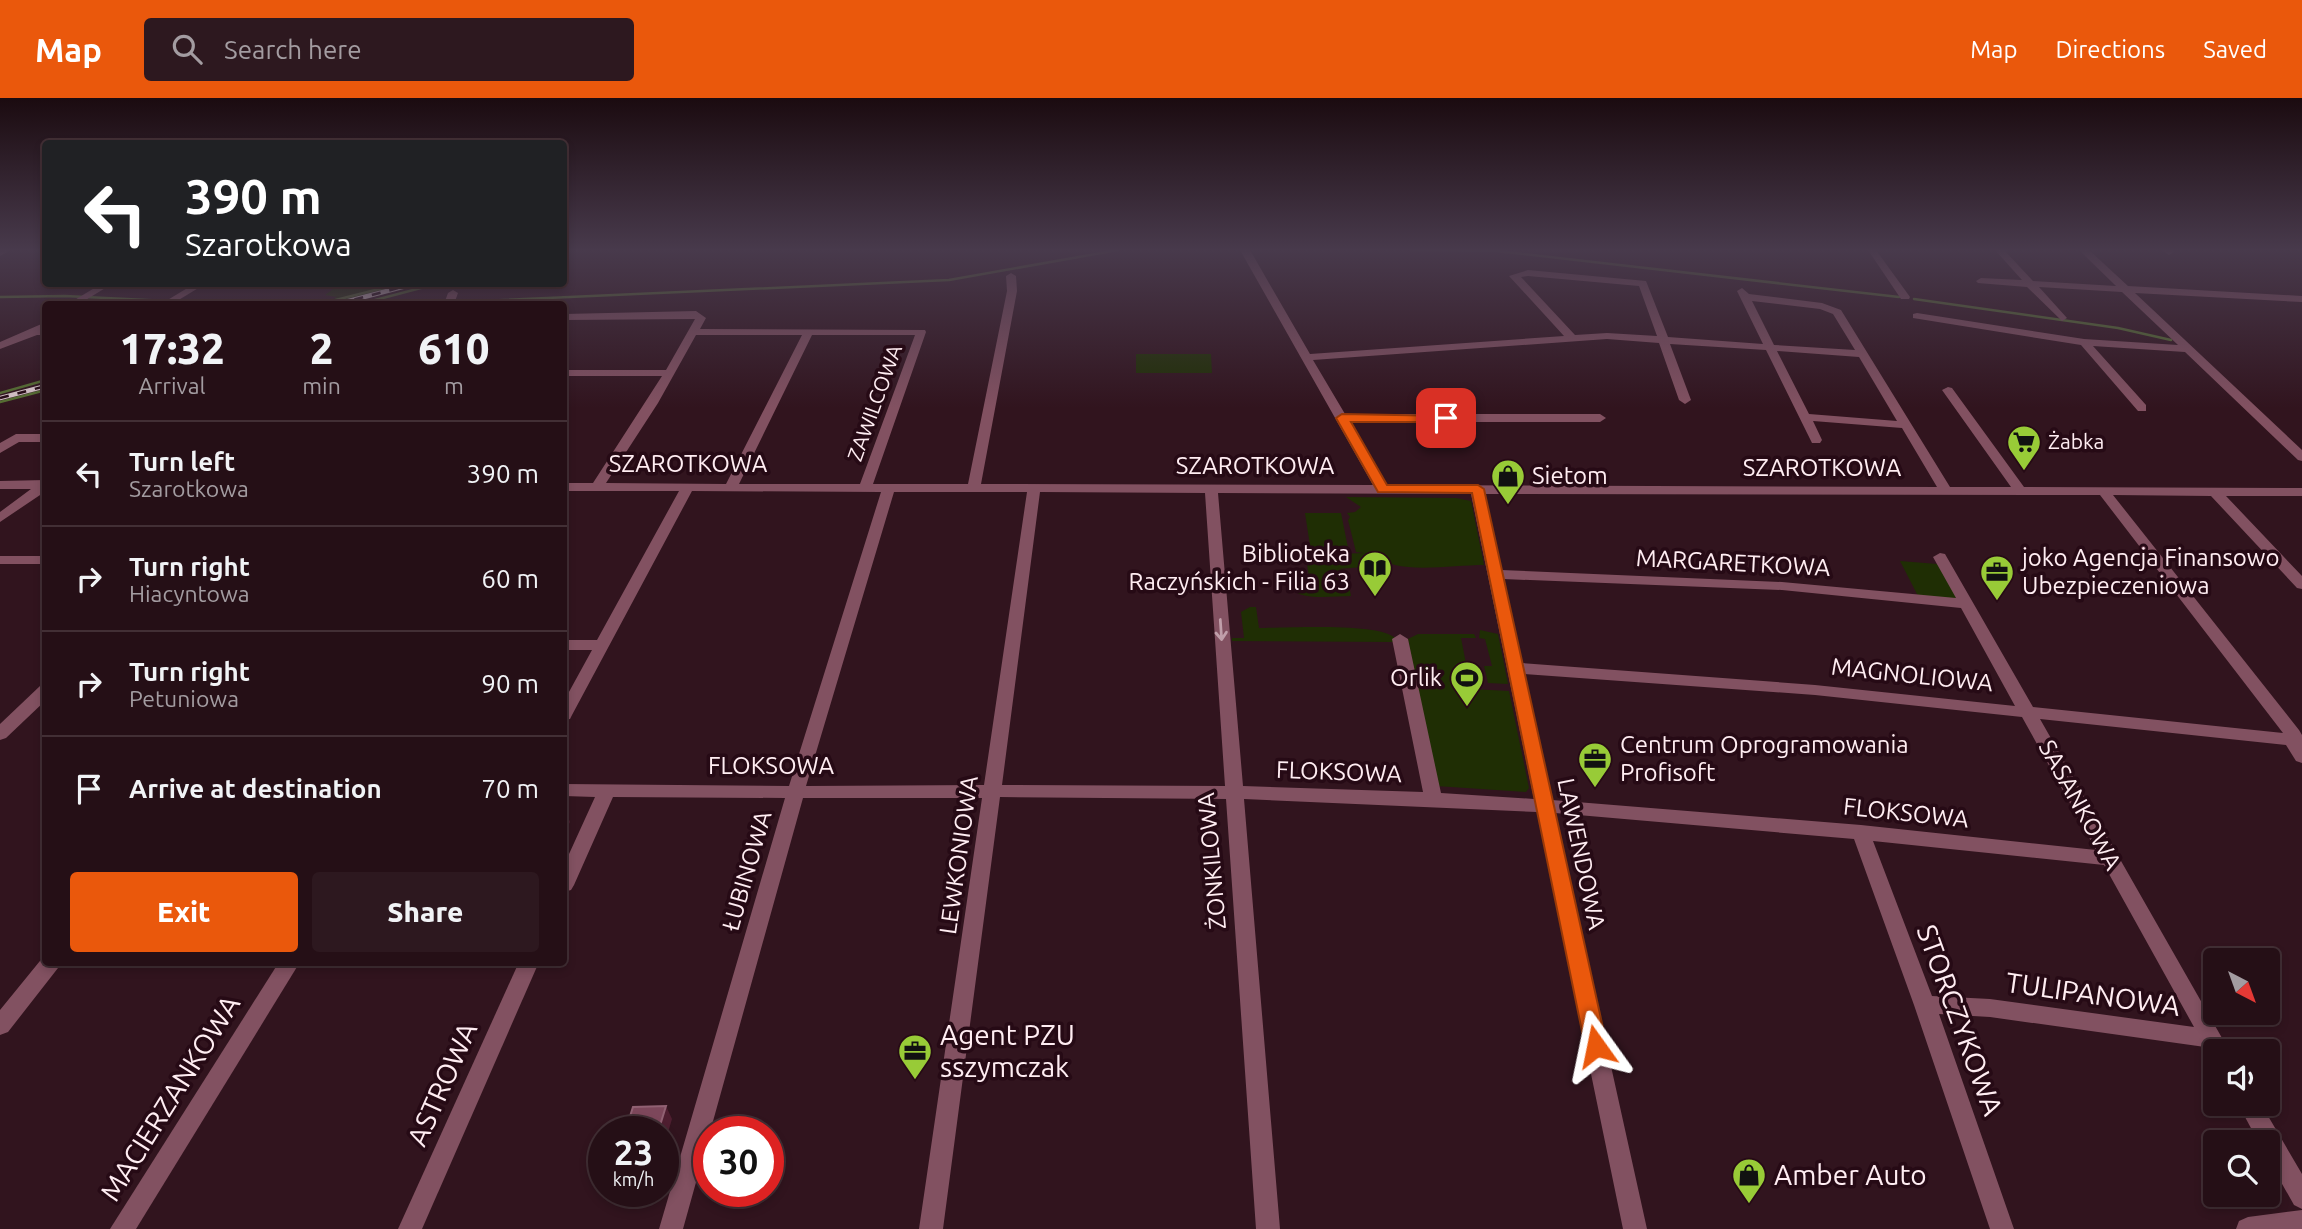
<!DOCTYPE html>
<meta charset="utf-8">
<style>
body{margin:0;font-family:Ubuntu,sans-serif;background:#2d181f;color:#f1f3f6;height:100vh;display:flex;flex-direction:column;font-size:26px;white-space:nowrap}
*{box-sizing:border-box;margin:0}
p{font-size:23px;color:#a39ca1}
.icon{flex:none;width:38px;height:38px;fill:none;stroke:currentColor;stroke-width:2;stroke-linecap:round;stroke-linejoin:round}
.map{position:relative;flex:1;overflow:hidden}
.sheet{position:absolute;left:42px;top:203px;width:525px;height:665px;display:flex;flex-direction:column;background:#250f16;border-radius:7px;box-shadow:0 4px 10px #0003,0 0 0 2px #422f35}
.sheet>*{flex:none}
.guide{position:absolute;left:42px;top:42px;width:525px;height:147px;border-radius:7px;box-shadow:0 4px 10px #0003,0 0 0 2px #422f35;background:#202124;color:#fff;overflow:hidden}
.needle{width:46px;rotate:139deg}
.tools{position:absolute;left:2203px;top:850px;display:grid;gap:14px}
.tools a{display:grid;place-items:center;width:77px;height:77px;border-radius:7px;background:#250f16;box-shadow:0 4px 10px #0003,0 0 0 2px #422f35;font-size:35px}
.speed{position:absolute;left:588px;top:1018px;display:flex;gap:14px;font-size:35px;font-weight:700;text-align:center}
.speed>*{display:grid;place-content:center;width:91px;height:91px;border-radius:50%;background:#250f16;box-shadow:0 4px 10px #0003,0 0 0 2px #422f35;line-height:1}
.speed small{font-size:18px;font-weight:400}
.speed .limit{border:10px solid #d22;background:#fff;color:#111}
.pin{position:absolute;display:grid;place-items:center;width:60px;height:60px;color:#fff;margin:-30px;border-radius:14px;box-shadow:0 4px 10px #0006}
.me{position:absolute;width:77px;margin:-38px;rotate:348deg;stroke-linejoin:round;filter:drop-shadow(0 0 5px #0008)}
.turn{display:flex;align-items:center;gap:24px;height:147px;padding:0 28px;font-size:32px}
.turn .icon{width:91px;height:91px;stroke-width:2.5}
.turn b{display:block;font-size:49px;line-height:60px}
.eta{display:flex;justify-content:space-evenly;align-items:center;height:119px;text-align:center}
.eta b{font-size:42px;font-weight:800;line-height:49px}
.button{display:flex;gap:14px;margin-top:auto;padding:14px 28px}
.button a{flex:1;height:80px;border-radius:7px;background:#ea580c;color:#fff;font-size:28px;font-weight:800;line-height:80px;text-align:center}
.button a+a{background:#2d181f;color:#f1f3f6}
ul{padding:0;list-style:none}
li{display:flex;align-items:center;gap:21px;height:105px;padding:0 28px;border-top:2px solid #422f35}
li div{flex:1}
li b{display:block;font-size:26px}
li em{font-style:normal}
header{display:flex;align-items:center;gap:42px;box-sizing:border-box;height:98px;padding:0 35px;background:#ea580c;color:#fff}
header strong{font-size:33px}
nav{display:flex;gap:38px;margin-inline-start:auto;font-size:24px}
.search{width:490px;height:63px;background:#2d181f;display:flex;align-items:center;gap:18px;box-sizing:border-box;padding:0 24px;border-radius:7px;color:#a39ca1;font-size:26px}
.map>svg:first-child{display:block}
.green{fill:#1f2e04}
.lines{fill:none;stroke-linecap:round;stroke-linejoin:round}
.stream{stroke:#566f31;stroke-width:2.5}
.minor{fill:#825161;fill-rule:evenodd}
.rail-casing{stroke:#dcc9ce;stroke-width:4.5}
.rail{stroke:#260a15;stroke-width:2.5;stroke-dasharray:9;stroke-linecap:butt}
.shaded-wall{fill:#4e1e30}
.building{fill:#7d475b;stroke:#916173;stroke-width:2}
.oneway{stroke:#c09faa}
.route{fill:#ea580c;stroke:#983908;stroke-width:2}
.labels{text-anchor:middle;stroke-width:7;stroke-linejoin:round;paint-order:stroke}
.far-street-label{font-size:21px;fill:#ffedf2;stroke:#260a15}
.far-poi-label{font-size:21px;fill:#ffedf2;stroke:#260a15;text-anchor:start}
.street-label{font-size:24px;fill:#ffedf2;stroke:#260a15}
.poi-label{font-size:24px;fill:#ffedf2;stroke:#260a15;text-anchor:start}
.near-street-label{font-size:28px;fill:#ffedf2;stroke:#260a15}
.near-poi-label{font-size:28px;fill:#ffedf2;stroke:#260a15;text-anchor:start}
</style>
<header>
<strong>Map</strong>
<div class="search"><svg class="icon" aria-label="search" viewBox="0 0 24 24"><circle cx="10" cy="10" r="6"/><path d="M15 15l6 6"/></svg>Search here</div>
<nav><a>Map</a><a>Directions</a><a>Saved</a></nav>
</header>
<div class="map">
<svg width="2302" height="1131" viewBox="0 0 2302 1131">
<rect width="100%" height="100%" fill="#31141e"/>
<g class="green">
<polygon points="340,186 408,186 330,206 328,204 337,199 325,197"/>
<polygon points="1136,256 1211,256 1212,275 1136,275"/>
<path d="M1346 399 1456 400 1471 403 1484 467C1459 467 1419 473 1395 467 1379 463 1373 455 1356 454L1348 422 1350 419 1347 415 1355 414 1361 409Z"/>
<polygon points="1305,415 1341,415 1349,455 1311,454"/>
<path d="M1364 455 1377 461V468L1337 471 1346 472 1351 498C1333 498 1304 503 1291 491H1311L1306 460H1312V457Z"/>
<polygon points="1900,463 1937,466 1958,498 1956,501 1918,498"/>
<path d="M1250 509H1256L1259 530C1285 530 1383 524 1396 541L1393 544 1232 543V540H1244L1241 514Z"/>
<polygon points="1480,532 1498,536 1508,586 1488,585 1484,568 1492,568 1485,541 1479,540"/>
<polygon points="1418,536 1474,536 1476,540 1461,540 1471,591 1509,593 1529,690 1526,694 1436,688 1408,541"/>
</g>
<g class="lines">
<g class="stream">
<polyline points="1414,152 1497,153 1899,199"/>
<polyline points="0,199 65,198 167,203"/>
<polyline points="1914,201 2118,230 2171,242"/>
<polyline points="458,204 949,182 1118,152"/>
<polyline points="301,206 322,206"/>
<polyline points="320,206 399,186"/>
<polyline points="360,206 436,186"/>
<polyline points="399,206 443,205"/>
<polyline points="0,295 46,282"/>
<polyline points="0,304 46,292"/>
</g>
<g class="minor">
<polygon points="0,152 11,152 0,158"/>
<path d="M1240 152H1250L1310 256 1564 238 1509 178 1528 172 1646 183 1668 239 1763 246 1737 193 1742 190 1749 196 1822 205 1841 212 1950 389H2011L1942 292 1948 289 1952 290 2024 389 2302 390V398H2226L2302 478V491L2297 490 2211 398 2113 397 2299 632 2302 637V665L2296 663 2286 647 2040 621 2230 954H2216V962L2211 961 2205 949 1990 919 1939 916 2014 1131H1990L1914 907 1854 741 1555 715 1647 1131H1623L1537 714 1244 701 1280 1131H1256L1226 701 1000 699 943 1131H919L982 700H803L683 1131H659L785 700 613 699 574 787 571 792 564 794V767L595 699 564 698V686L789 688 881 394 692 393 572 617 570 621 564 622V603L592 552H564V542H597L679 393H564V385H593L662 278H564V272H666L695 221 564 222V216L696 213 706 220 700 231 925 232 926 234 873 386H968L1007 193 1006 178 1011 175 1016 178 1017 193 981 386 1373 387ZM1528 178 1639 188 1657 238 1607 235 1575 237 1521 179ZM1752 203 1820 211 1833 216 1855 252 1774 247ZM696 237H802L726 386 606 385 658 305ZM812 237H915L860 386H739ZM1607 241 1659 245 1679 302 1685 306 1691 302 1670 246 1766 252 1812 345H1820L1822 342 1813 323 1902 330 1937 389 1386 387 1349 324H1600L1606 320 1600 316H1345L1313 262ZM1777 253 1859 259 1897 323 1809 316ZM894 394H1027L984 687 806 688ZM1040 394 1205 395 1225 688 1002 687ZM1218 395 1471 396 1534 701 1441 695 1408 541 1400 536 1392 541 1423 694 1243 688ZM1485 396 2100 397 2283 635 2033 609 1945 456 1940 455 1933 459 1956 500 1782 484 1501 472ZM1503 481 1782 492 1961 510 2015 608 1815 587 1522 565ZM1524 576 1815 597 2022 619 2096 752 1861 727 1552 702ZM1873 743 2104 767 2194 929 1990 901 1932 898Z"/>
<polygon points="1868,152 1876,152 1910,199 1909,201 1901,201"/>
<polygon points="1995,152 2004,152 2033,183 2116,188 2079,152 2089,152 2128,188 2302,198 2302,204 2135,195 2302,352 2302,363 2298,362 2185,254 2093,248 2146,307 2146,313 2138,313 2081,247 1913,220 1913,216 1917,215 2084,241 2178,247 2122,194 2039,189 2067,220 2062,223 2027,189 1978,185 1976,183 1981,180 2022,182"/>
<polygon points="2161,152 2172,152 2174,154 2169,157"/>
<polygon points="101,186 112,186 79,206 68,206"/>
<polygon points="194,186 205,186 172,206 161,206"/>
<polygon points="453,192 458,195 454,206 444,206 448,195"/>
<polygon points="46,224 46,237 37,237 0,251 0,244"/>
<polygon points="16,336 46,336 46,344 19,344 0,355 0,345"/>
<polygon points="46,382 46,393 0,424 0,414 31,391 0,391 0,383"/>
<rect x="0" y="458" width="46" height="8"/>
<polygon points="46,587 46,602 6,640 0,642 0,626 40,588"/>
<polygon points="44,858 46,864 61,864 58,870 8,934 0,937 0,912"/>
<polygon points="279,864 300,864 136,1131 110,1131"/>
<polygon points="519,864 539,864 422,1131 398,1131"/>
<polygon points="2238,1006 2261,1006 2302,1076 2302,1111 2294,1107 2268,1061 2268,1045 2259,1045"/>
<polygon points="2302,1112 2302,1131 2236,1131 2239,1123 2248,1119"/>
</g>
<g class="rail-casing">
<g id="rail">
<polyline points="337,206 414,186"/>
<polyline points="0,300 46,288"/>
</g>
</g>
<use href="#rail" class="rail"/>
</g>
<g class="shaded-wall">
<polygon points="564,709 570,724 564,735"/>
<polygon points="666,1008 672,1021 663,1051 663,1034 658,1034"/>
</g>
<polygon class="building" points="666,1008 658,1034 625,1034 633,1009"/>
<defs><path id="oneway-shaft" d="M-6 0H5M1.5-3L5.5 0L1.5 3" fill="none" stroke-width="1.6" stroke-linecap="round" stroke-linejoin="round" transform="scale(1.75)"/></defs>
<use class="oneway" href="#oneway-shaft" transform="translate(1221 532) rotate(86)"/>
<linearGradient id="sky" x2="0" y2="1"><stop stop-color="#1b0b10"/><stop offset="0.49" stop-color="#483a4c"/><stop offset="1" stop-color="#483a4c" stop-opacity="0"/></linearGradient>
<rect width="2302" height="310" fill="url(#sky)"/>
<polygon class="route" points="1342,316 1450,318 1452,320 1446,324 1351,324 1387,387 1478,387 1484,391 1607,948 1604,955 1596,958 1588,955 1585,948 1472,395 1378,394 1336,320"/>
<defs>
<g id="supermarket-pin" transform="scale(1.75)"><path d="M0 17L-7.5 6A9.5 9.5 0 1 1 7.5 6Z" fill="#98cb37" stroke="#260a15"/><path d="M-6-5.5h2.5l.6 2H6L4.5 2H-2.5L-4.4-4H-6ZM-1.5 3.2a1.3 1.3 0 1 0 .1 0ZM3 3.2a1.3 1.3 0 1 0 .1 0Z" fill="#111"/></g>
<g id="shop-pin" transform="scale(1.75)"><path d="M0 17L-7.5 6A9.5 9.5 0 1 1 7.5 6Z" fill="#98cb37" stroke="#260a15"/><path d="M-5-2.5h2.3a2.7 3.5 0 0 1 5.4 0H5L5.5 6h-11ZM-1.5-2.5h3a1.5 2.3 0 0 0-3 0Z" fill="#111"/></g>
<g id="library-pin" transform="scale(1.75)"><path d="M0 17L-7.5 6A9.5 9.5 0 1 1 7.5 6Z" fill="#98cb37" stroke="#260a15"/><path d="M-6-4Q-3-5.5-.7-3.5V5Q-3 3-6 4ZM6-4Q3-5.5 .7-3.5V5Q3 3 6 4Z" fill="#111"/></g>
<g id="office-pin" transform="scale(1.75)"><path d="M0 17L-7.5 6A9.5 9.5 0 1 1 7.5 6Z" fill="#98cb37" stroke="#260a15"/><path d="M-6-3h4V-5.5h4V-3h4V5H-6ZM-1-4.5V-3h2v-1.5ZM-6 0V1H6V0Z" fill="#111"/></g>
<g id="stadium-pin" transform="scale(1.75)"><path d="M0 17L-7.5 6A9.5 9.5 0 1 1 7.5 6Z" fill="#98cb37" stroke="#260a15"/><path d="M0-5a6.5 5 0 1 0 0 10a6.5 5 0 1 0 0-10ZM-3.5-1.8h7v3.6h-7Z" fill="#111"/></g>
</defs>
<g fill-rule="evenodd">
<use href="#supermarket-pin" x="2024" y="344"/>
<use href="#shop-pin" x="1508" y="378"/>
<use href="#library-pin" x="1375" y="470"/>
<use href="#office-pin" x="1997" y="474"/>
<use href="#stadium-pin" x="1467" y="580"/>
<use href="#office-pin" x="1595" y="661"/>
<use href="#office-pin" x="915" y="953"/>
<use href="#shop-pin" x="1749" y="1077"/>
</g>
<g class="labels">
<g class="far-street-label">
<text transform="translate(875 305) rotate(-70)" y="7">ZAWILCOWA</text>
</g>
<g class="far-poi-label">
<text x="2048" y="351">Żabka</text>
</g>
<g class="street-label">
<text x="688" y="374">SZAROTKOWA</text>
<text x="1255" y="376">SZAROTKOWA</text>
<text x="1822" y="378">SZAROTKOWA</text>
<text transform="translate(1733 465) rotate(3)" y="8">MARGARETKOWA</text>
<text transform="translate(1912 577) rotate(6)" y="8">MAGNOLIOWA</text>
<text x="771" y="676">FLOKSOWA</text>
<text transform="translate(1339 674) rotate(2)" y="8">FLOKSOWA</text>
<text transform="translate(2080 707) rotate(61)" y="8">SASANKOWA</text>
<text transform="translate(1906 715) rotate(6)" y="8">FLOKSOWA</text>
<text transform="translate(1581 756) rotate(78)" y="8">LAWENDOWA</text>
<text transform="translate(959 757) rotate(-82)" y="8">LEWKONIOWA</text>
<text transform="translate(1212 763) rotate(-95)" y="8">ŻONKILOWA</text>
<text transform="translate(747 773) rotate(-74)" y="8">ŁUBINOWA</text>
</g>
<g class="poi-label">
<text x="1532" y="386">Sietom</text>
<text x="1350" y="464" text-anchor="end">Biblioteka<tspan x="1350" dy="28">Raczyńskich - Filia 63</tspan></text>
<text x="2022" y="468">joko Agencja Finansowo<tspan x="2022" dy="28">Ubezpieczeniowa</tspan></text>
<text x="1442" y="588" text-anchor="end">Orlik</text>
<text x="1620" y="655">Centrum Oprogramowania<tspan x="1620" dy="28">Profisoft</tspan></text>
</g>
<g class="near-street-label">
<text transform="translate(2093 896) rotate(8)" y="10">TULIPANOWA</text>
<text transform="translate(1960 922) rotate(70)" y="10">STORCZYKOWA</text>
<text transform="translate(442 986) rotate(-66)" y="10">ASTROWA</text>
<text transform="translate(170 1000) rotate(-58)" y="10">MACIERZANKOWA</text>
</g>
<g class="near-poi-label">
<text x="940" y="947">Agent PZU<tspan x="940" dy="32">sszymczak</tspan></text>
<text x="1774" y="1087">Amber Auto</text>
</g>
</g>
</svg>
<div class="tools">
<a><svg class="needle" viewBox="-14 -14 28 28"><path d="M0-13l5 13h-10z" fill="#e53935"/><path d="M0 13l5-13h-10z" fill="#a39ca1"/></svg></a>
<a><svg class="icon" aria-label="sound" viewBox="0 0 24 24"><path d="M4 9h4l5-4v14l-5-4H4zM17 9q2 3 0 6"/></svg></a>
<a><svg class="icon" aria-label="search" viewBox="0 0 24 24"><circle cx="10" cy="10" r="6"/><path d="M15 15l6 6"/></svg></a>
</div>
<div class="speed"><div>23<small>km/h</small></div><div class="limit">30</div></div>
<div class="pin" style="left:1446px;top:320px;background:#d93025"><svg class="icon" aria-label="arrive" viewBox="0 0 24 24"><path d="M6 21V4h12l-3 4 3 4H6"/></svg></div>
<svg class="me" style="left:1596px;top:948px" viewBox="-20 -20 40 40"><path d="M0-17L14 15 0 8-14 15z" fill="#ea580c" stroke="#fff" stroke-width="4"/></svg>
<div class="guide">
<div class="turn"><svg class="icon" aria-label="left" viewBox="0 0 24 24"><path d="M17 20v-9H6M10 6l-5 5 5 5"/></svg><div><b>390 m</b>Szarotkowa</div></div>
</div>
<section class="sheet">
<div class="eta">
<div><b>17:32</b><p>Arrival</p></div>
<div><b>2</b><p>min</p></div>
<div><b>610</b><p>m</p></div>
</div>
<ul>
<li><svg class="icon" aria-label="left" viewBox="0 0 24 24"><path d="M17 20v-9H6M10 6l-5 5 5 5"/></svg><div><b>Turn left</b><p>Szarotkowa</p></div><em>390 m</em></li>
<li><svg class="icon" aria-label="right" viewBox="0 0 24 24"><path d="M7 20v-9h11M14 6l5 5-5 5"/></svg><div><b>Turn right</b><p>Hiacyntowa</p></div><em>60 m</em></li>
<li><svg class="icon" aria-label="right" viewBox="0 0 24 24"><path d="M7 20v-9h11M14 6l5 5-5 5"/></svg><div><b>Turn right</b><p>Petuniowa</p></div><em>90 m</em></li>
<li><svg class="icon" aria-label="arrive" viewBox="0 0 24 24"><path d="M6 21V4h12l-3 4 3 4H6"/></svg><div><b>Arrive at destination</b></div><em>70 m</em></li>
</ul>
<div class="button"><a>Exit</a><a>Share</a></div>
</section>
</div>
